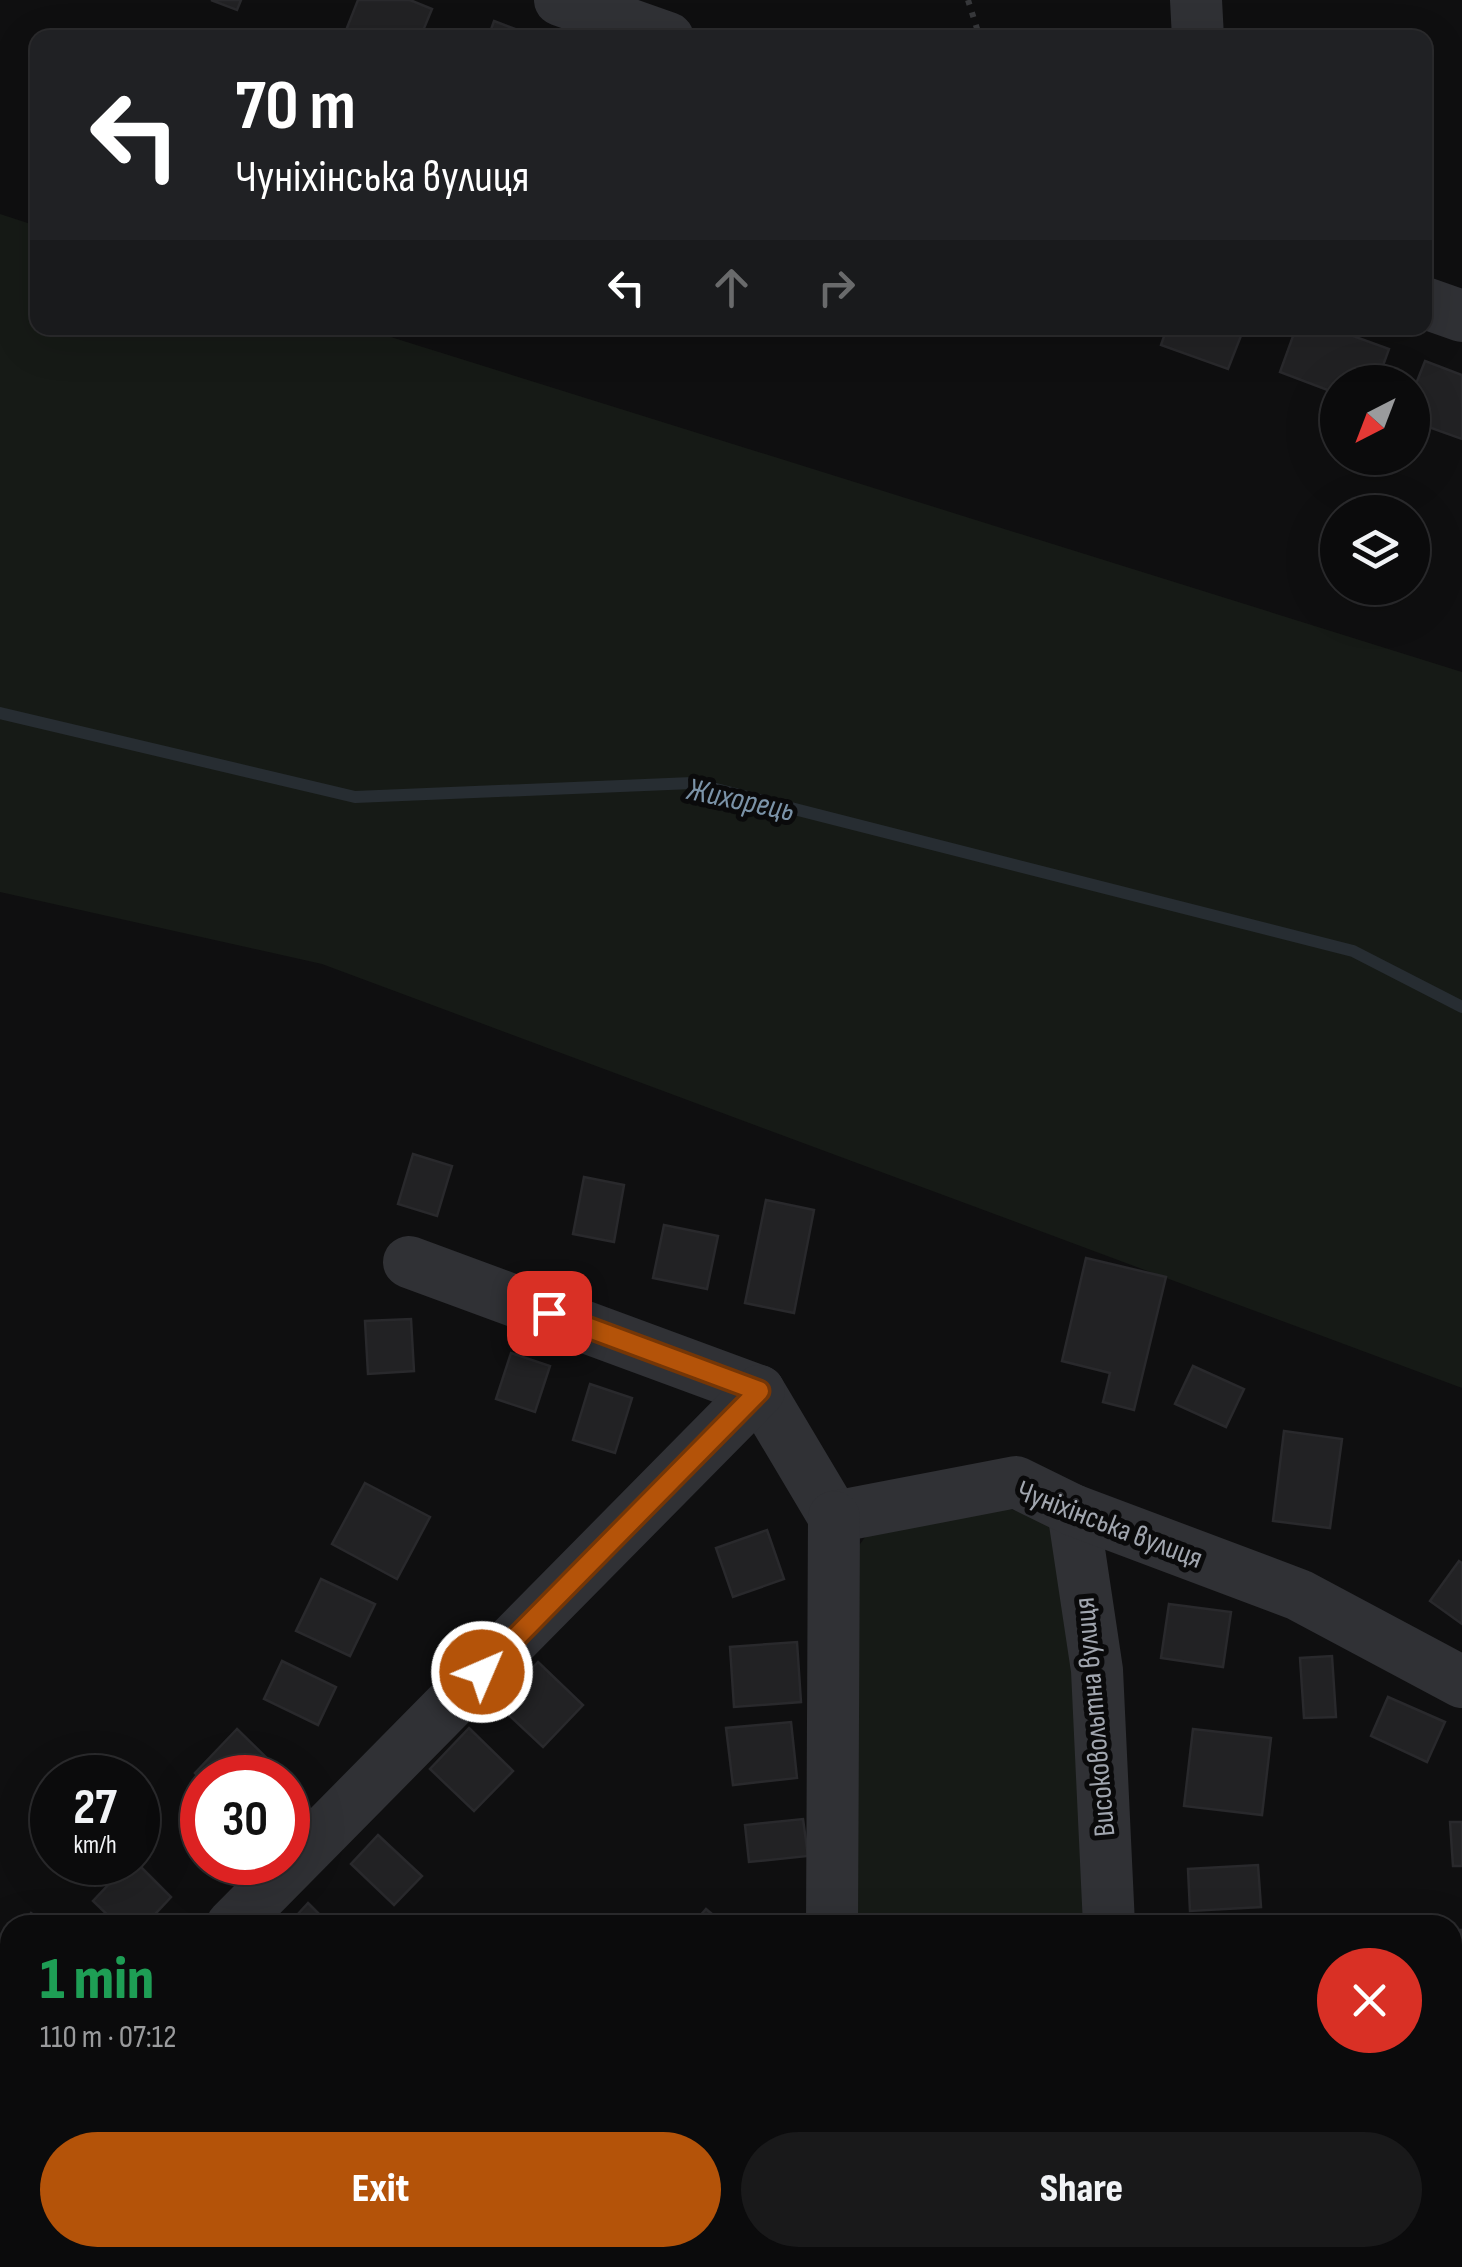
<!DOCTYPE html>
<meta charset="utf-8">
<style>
body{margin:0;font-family:"Sofia Sans Condensed",sans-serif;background:#19191a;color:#f1f3f6;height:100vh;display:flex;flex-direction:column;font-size:38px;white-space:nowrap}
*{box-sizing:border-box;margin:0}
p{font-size:32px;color:#9a9b9d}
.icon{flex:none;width:55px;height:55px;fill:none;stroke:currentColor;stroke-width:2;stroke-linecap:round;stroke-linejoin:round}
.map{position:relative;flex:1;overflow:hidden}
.details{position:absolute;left:0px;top:1915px;width:1462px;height:352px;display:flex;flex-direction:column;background:#0b0b0c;border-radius:30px 30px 0 0;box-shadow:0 10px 40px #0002,0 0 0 2px #2b2b2d}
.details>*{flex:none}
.banner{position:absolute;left:30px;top:30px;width:1402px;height:305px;border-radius:20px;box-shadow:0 10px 40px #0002,0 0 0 2px #2b2b2d;background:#202124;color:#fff;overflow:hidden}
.needle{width:65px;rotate:222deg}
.tools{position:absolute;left:1320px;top:365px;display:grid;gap:20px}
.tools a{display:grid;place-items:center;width:110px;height:110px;border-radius:50%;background:#0b0b0c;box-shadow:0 10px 40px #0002,0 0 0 2px #2b2b2d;font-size:50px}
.speed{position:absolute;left:30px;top:1755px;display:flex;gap:20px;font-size:50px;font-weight:700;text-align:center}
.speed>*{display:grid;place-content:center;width:130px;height:130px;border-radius:50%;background:#0b0b0c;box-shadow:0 10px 40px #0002,0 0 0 2px #2b2b2d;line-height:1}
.speed small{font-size:25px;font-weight:400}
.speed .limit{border:15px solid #d22;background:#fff;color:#111}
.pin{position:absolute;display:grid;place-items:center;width:85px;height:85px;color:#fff;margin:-42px;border-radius:20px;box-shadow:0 5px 15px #0006}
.me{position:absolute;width:110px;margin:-55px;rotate:45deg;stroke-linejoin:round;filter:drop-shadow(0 0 8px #0008)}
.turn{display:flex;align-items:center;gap:35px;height:210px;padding:0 40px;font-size:45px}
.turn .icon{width:130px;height:130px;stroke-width:2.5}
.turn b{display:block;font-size:70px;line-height:85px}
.lanes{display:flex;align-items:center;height:95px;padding:0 40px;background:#0003;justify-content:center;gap:50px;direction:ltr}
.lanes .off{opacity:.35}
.round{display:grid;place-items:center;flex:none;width:105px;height:105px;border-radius:52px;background:#19191a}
.head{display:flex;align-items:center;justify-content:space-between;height:170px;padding:0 40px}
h1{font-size:60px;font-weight:800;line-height:75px;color:#1e9e55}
.action{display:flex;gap:20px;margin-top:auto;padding:20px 40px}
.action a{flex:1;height:115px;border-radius:60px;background:#b45309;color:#fff;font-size:40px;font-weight:800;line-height:115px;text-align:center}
.action a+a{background:#19191a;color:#f1f3f6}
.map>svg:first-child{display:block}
.green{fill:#161a16}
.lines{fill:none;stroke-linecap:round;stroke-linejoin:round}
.stream{stroke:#272d32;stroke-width:12}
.building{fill:#222224;stroke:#29292c;stroke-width:2.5}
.path{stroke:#37383b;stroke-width:6;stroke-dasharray:5 8;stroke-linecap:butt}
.minor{stroke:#303135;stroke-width:52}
.route-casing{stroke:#753606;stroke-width:25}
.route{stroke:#b45309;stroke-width:18}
.labels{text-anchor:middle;stroke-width:10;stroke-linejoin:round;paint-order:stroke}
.street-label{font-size:30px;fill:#a1a6af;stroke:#0a0a0b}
.water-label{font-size:32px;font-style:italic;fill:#7b93a8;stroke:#0a0a0b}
</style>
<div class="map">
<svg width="1462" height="2267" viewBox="0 0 1462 2267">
<rect width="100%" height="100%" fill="#0f0f10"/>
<g class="green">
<polygon points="0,214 37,226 38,328 362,328 1462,672 1462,1388 322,964 0,892"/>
<polygon points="981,1500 1061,1525 1091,1925 851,1925 845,1565 881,1515"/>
<polygon points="876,2258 1115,2258 1116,2267 877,2267"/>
</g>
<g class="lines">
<polyline class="stream" points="0,713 355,797 692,783 1353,951 1462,1007"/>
</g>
<g class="building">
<polygon points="211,0 241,0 237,10"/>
<polygon points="358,0 410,0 432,9 420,38 343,38"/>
<polygon points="494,21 539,38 488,38"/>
<polygon points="1167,328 1244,328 1228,369 1161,345"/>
<polygon points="1296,328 1331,328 1389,349 1377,382 1338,382 1338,394 1280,372"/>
<polygon points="1425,361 1462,375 1462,439 1412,421 1412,394"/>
<polygon points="413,1154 452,1166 437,1216 398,1204"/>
<polygon points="584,1177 624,1185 614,1242 573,1234"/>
<polygon points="766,1200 814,1210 794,1313 745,1303"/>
<polygon points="664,1225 718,1236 707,1289 653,1278"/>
<polygon points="1086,1258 1166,1277 1134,1410 1103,1402 1110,1373 1062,1361"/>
<polygon points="411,1319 414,1371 368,1374 365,1321"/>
<polygon points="511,1353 550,1366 535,1412 496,1399"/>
<polygon points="1193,1366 1244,1389 1226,1427 1175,1404"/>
<polygon points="590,1384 632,1398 615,1453 573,1440"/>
<polygon points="1284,1431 1342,1439 1330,1528 1273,1521"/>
<polygon points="365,1483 430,1517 397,1579 332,1544"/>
<polygon points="767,1530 784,1579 733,1597 716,1548"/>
<polygon points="1459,1561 1462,1563 1462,1624 1430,1601"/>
<polygon points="321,1579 375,1604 350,1656 296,1631"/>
<polygon points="1169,1604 1231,1612 1223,1667 1161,1658"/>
<polygon points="797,1642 801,1702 734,1707 730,1647"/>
<polygon points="1332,1656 1336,1717 1304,1718 1300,1658"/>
<polygon points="282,1661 336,1687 318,1725 264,1699"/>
<polygon points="538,1662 583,1705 543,1747 497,1704"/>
<polygon points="1388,1697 1445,1722 1427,1762 1371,1736"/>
<polygon points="791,1722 797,1778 733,1785 726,1728"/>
<polygon points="469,1728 513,1771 474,1811 430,1769"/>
<polygon points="237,1729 278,1769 270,1778 202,1778 202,1781 195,1773"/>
<polygon points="1193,1729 1271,1738 1262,1815 1184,1806"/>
<polygon points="803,1819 808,1856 749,1862 745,1825"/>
<polygon points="1450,1822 1462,1822 1462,1866 1453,1866"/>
<polygon points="378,1835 422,1876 394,1905 351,1864"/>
<polygon points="130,1862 136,1862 171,1897 145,1925 118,1925 93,1901"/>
<polygon points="1258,1865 1261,1907 1190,1911 1188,1869"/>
<polygon points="308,1903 330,1925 288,1925"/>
<polygon points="706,1909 725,1925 692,1925"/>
<polygon points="31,1913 47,1925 22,1925"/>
<polygon points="1457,1930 1462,1930 1462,1973 1460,1973"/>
<polygon points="10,2212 10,2257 0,2247 0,2222"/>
<polygon points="10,2258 82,2258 73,2267 20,2267"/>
<polygon points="392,2258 454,2258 446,2267 403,2267"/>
<polygon points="770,2258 830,2258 831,2267 771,2267"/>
<polygon points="1210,2258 1268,2258 1269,2267 1211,2267"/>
</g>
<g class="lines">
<polyline class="path" points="968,0 980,38"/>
<g class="minor">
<polyline points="560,0 668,38"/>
<polyline points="1196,0 1198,38"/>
<polyline points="1425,303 1462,316"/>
<polyline points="409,1262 759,1391 834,1517"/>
<polyline points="1073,1510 1097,1670 1109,1925"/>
<polyline points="834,1517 1016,1482 1073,1510 1299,1595 1462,1682"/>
<polyline points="232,1925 759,1391"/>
<polyline points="832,1925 834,1517"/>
<polyline points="0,2138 10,2130"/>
<polyline points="857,2258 858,2267"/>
<polyline points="1126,2258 1127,2267"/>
<polyline points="568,2267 576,2258"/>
</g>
</g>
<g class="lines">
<g class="route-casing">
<polyline id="route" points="482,1672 759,1391 549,1313"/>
</g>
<use href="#route" class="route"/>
</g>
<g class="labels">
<g class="street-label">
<text transform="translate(1110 1524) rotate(21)" y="10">Чуніхінська вулиця</text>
<text transform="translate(1094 1717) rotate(-95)" y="10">Високовольтна вулиця</text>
</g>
<g class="water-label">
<text transform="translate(741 799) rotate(12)" y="11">Жихорець</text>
</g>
</g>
</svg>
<div class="tools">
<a><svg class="needle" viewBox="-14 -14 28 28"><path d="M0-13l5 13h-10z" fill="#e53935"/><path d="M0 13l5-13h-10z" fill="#9a9b9d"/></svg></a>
<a><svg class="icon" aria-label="layers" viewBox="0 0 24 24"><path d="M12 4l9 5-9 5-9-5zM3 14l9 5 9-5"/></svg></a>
</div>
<div class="speed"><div>27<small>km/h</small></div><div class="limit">30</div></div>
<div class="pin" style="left:549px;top:1313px;background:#d93025"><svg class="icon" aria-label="arrive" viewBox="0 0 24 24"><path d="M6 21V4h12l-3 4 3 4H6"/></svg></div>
<svg class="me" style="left:482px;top:1672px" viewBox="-20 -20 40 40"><circle r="17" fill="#b45309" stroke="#fff" stroke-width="3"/><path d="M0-11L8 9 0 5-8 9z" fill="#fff"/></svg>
<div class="banner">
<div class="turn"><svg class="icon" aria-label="left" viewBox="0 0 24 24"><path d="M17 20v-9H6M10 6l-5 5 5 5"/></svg><div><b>70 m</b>Чуніхінська вулиця</div></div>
<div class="lanes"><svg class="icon" aria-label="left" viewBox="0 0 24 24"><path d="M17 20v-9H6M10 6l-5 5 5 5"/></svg><svg class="icon off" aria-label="ahead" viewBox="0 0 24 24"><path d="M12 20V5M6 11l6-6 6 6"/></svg><svg class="icon off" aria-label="right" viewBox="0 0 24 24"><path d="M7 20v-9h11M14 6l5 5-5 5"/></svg></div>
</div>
<section class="details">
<div class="head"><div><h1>1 min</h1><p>110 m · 07:12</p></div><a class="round" style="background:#d93025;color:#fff"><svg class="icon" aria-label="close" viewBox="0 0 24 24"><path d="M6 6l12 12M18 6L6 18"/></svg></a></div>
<div class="action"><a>Exit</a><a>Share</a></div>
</section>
</div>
